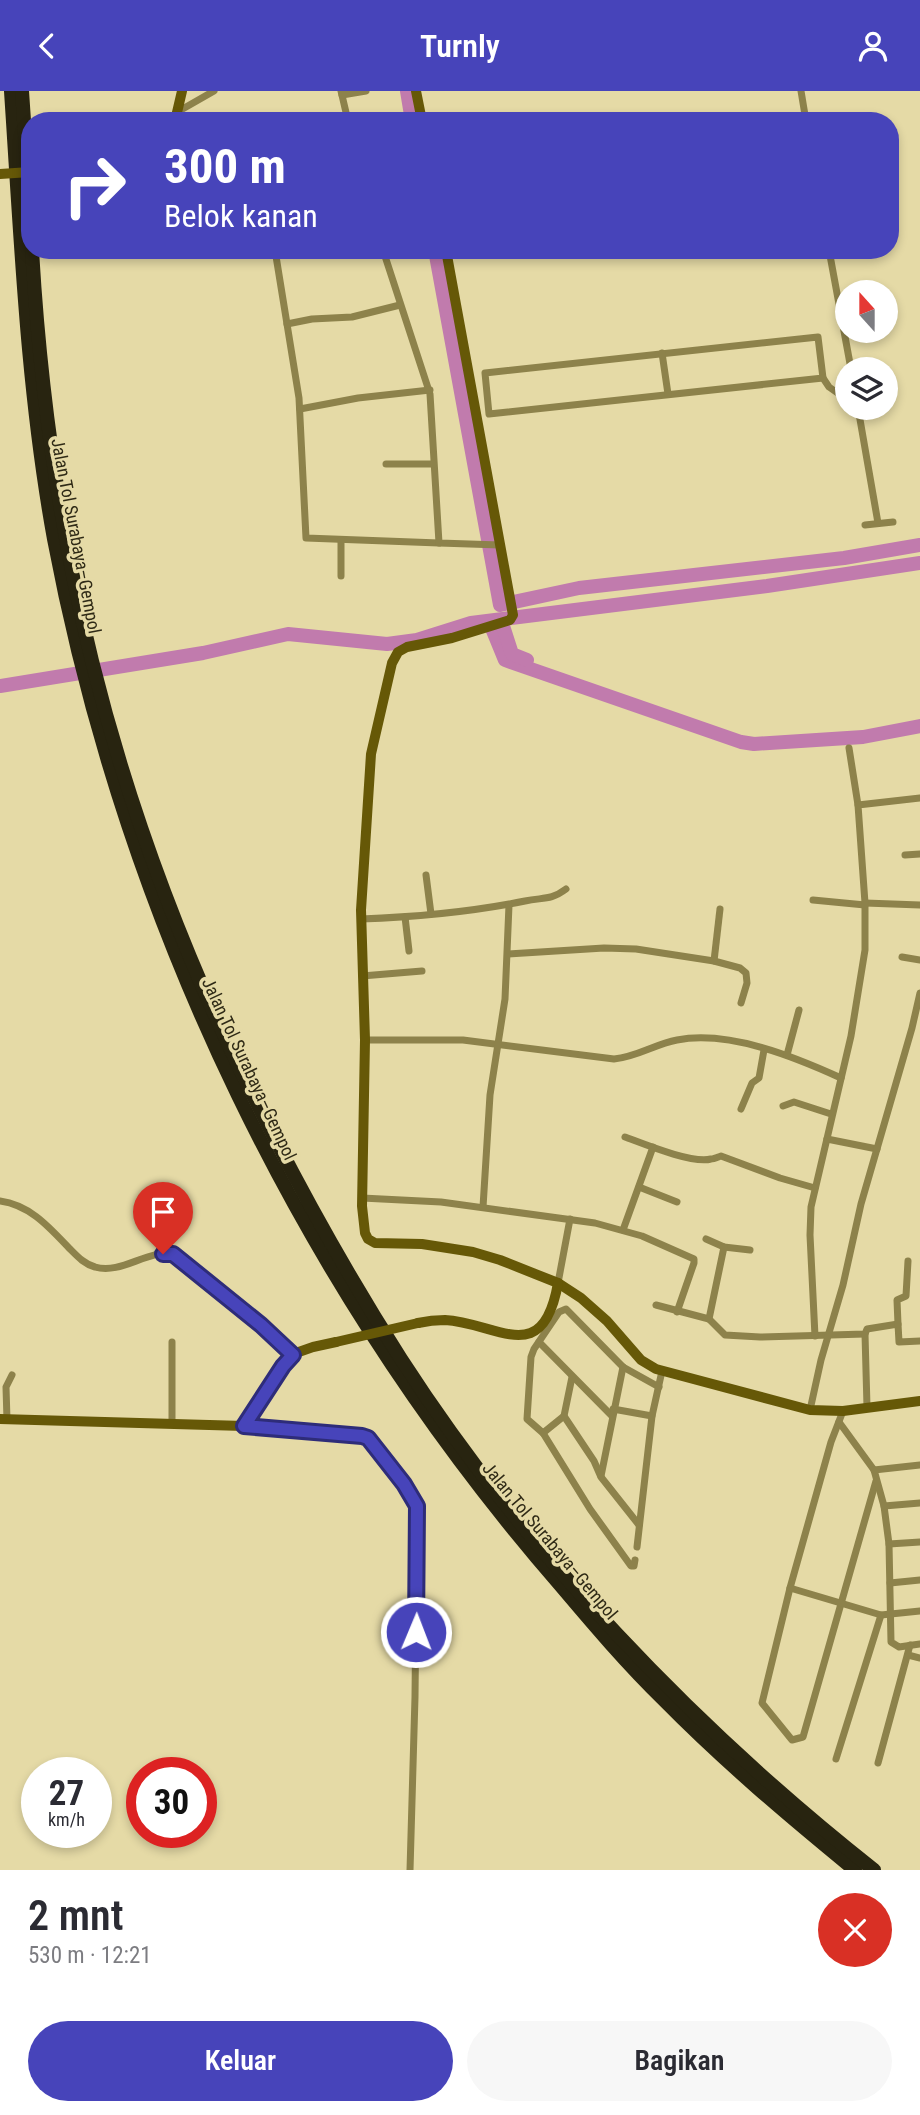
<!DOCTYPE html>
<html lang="id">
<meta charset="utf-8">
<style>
body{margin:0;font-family:"Roboto Condensed",sans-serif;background:#f7f7f7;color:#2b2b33;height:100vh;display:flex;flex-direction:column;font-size:26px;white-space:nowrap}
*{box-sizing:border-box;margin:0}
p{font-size:23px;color:#7c7c81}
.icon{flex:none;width:38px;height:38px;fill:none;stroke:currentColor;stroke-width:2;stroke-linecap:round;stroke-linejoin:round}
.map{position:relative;height:1779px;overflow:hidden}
.details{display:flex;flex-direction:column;background:#fff;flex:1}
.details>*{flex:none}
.guide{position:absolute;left:21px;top:21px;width:878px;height:147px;border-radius:28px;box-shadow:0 4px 10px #0003;background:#4744ba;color:#fff;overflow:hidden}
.needle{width:46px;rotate:339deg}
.controls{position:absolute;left:835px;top:189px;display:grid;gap:14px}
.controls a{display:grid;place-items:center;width:63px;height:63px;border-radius:50%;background:#fff;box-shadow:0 4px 10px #0003;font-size:35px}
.speed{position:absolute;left:21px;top:1666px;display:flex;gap:14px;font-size:35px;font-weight:700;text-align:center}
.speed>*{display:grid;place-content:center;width:91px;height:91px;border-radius:50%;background:#fff;box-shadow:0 4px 10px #0003;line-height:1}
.speed small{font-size:18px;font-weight:400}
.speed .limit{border:10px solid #d22;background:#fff;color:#111}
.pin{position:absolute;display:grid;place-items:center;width:60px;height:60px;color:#fff;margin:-72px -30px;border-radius:50% 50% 50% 0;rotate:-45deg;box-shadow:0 0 7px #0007}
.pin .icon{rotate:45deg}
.me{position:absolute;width:77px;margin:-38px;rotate:1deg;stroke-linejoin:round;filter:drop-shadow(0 0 5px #0008)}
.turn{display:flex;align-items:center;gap:24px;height:147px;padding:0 28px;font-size:32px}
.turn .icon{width:91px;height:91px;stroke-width:2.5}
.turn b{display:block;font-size:49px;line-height:60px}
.round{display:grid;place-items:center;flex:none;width:74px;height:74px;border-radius:37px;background:#f7f7f7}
.headline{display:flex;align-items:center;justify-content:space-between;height:119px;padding:0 28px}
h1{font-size:42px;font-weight:600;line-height:52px}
.cta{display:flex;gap:14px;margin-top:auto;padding:14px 28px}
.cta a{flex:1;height:80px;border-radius:42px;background:#4744ba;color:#fff;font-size:28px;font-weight:600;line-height:80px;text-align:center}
.cta a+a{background:#f7f7f7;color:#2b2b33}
header{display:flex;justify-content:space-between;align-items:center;height:91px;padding:0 28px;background:#4744ba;color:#fff;font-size:32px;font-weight:600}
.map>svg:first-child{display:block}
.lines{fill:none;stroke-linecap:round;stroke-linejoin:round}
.river{stroke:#c17bad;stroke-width:14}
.street{stroke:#8d824b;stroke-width:7}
.secondary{stroke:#665807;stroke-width:10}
.highway{stroke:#282410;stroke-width:14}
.secondary-bridge{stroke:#665807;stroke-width:10}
.route-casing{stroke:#2e2c79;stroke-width:18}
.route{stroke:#4744ba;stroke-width:12}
.labels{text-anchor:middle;stroke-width:7;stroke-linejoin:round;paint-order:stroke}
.street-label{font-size:18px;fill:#2f2a16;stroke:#e5daa6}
</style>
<header><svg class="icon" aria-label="back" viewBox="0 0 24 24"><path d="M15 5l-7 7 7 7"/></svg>Turnly<svg class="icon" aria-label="person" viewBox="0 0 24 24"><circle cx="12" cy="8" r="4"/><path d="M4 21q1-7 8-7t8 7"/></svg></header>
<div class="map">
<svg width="920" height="1779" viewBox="0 0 920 1779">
<rect width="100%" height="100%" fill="#e5daa6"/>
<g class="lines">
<g class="river">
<polyline points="407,0 412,30"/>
<polyline points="435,159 500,514 579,497 844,467 920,454"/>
<polyline points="489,530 505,569 741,651 754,653 863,646 920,635"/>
<polyline points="503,535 512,563 527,569"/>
<polyline points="0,595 203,562 288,543 387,553 417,549 471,532 767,495 920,472"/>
</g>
<g class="street">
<polyline points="341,0 348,30"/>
<polyline points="801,0 806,30"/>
<polyline points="342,4 366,0"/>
<polyline points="179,20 214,0"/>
<polyline points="275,159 299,307 306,447 439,452"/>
<polyline points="383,159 430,303 439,452 500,454"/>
<polyline points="829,159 851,278"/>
<polyline points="287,233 312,228 352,226 400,214"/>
<polygon points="818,246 823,287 489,323 485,282"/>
<polyline points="662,262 668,303"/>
<polyline points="823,287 829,296 839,303 847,301"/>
<polyline points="858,317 878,432"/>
<polyline points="300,318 358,307 430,299"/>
<polyline points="386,373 433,373"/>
<polyline points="865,434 893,431"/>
<polyline points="341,449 341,485"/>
<polyline points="849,657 858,714"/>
<polyline points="905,764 920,763"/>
<polyline points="426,784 431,823"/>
<polyline points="813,809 865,814"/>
<polyline points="865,812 920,814"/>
<polyline points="405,826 409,860"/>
<path d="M361 828C416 826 471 821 525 810 543 806 550 810 566 798"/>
<polyline points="508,863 604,857 636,858 714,870 740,877 746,882 747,892 741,912"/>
<polyline points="902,866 920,869"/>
<polyline points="714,870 720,818"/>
<polyline points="362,885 422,880"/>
<path d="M365 949H463L614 968C637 966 655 953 677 949 729 939 795 966 841 987"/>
<polyline points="787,964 799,919"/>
<polyline points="783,1015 794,1011 831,1023"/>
<polyline points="741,1018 752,992 759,987 764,959"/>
<path d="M625 1046C644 1053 692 1073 711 1068 714 1068 718 1066 721 1065L780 1087 815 1097"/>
<polyline points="827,1048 877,1058"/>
<polyline points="639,1096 677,1111"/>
<polyline points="362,1107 441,1111 595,1132 642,1145 694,1168 694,1172 677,1221"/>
<path d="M0 1110C30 1114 49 1136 69 1157 77 1165 84 1173 95 1176 121 1184 148 1158 173 1163L261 1234 293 1263"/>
<polyline points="483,1116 490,1004 505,908 509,814"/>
<polyline points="623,1139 653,1056"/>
<polyline points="706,1148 724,1156 750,1159"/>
<polyline points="558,1192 570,1128"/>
<polyline points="656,1214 709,1228 725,1244 760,1246 865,1243 867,1238 898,1233 899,1251 920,1250"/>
<polyline points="709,1228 724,1156"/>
<polyline points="898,1233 897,1209 906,1205 908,1170"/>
<polyline points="865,1243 867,1316"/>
<polyline points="815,1245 810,1144 811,1116 851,945 865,859 865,812 858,714 920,707"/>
<polyline points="172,1251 172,1333"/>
<polyline points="539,1251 612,1325"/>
<polyline points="613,1318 652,1325"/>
<polyline points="810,1319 821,1269 843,1194 861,1113 912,937 920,902"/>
<polyline points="843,1320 831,1351 790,1497 762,1612 792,1649 803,1646 876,1390"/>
<polyline points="564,1325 594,1370 601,1386 639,1434"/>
<polyline points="7,1329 6,1296 12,1284"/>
<polyline points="839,1331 874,1379 884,1415 889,1453 891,1551 899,1556 920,1553"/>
<polyline points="244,1335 365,1346 404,1393 417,1415 415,1606 410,1779"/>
<polyline points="543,1342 564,1325 572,1286"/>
<polyline points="874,1379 920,1374"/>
<polyline points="601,1385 623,1276"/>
<polyline points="884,1415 920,1412"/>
<polyline points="889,1453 920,1451"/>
<polyline points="637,1456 652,1325 662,1280"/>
<polyline points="635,1469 634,1475 631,1475 590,1418 543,1342 527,1328 531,1266 534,1258 559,1221 566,1218 623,1276 659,1296"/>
<polyline points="890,1492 920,1489"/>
<polyline points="790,1497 881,1524 920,1520"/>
<polyline points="908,1564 920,1567"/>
<polyline points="836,1668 881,1524"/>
<polyline points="878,1672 910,1554"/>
</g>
<g class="secondary">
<polyline points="416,0 422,30"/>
<polyline points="175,30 182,0"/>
<polyline points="446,159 513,524 510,529 452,547 407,556 398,561 392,572 371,663 361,819 365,949 362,1115 365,1142 368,1148 375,1152 422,1153 473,1161 500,1169 558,1192 581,1207 607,1230 641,1269 656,1278 810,1319 843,1320 920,1310"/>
<path d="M418 1232C427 1230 436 1229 445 1229 498 1232 543 1278 558 1192"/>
<polyline points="0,1328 244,1335 293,1263 313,1256 336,1251"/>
</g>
<g class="highway">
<path d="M11 0C21 150 27 300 54 448 127 834 304 1199 561 1495 594 1534 627 1573 664 1609 724 1670 789 1725 855 1779"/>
<polyline points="22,0 30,119"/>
<path d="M32 159C40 298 59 435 92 570 133 735 196 896 274 1046 313 1122 355 1196 401 1268 527 1463 692 1635 874 1779"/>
</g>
<g class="secondary-bridge">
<polyline points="0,83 30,81"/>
<polyline points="336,1251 418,1232"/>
</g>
</g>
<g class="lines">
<g class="route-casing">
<polyline id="route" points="163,1163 173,1163 261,1234 293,1264 283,1275 244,1335 362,1345 368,1347 404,1393 417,1415 416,1541"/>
</g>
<use href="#route" class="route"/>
</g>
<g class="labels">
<g class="street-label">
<text transform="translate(76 445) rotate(79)" y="6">Jalan Tol Surabaya–Gempol</text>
<text transform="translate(249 978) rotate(65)" y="6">Jalan Tol Surabaya–Gempol</text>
<text transform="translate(550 1450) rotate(50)" y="6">Jalan Tol Surabaya–Gempol</text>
</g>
</g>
</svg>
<div class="controls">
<a><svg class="needle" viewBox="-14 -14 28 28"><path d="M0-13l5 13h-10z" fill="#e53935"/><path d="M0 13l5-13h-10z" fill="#7c7c81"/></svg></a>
<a><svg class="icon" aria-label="layers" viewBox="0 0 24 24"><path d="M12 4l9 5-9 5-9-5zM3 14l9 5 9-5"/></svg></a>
</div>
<div class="speed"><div>27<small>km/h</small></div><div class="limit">30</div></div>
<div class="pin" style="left:163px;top:1163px;background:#d93025"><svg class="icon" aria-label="arrive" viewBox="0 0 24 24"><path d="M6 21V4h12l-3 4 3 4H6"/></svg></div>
<svg class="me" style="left:416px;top:1541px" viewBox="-20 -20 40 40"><circle r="17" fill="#4744ba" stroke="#fff" stroke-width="3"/><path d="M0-11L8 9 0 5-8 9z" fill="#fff"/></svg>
<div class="guide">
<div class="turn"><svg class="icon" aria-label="right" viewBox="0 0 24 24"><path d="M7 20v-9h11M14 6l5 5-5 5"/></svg><div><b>300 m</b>Belok kanan</div></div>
</div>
</div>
<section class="details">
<div class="headline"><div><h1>2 mnt</h1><p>530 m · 12:21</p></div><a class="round" style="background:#d93025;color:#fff"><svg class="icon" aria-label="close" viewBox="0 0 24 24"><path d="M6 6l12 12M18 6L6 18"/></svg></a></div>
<div class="cta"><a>Keluar</a><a>Bagikan</a></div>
</section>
